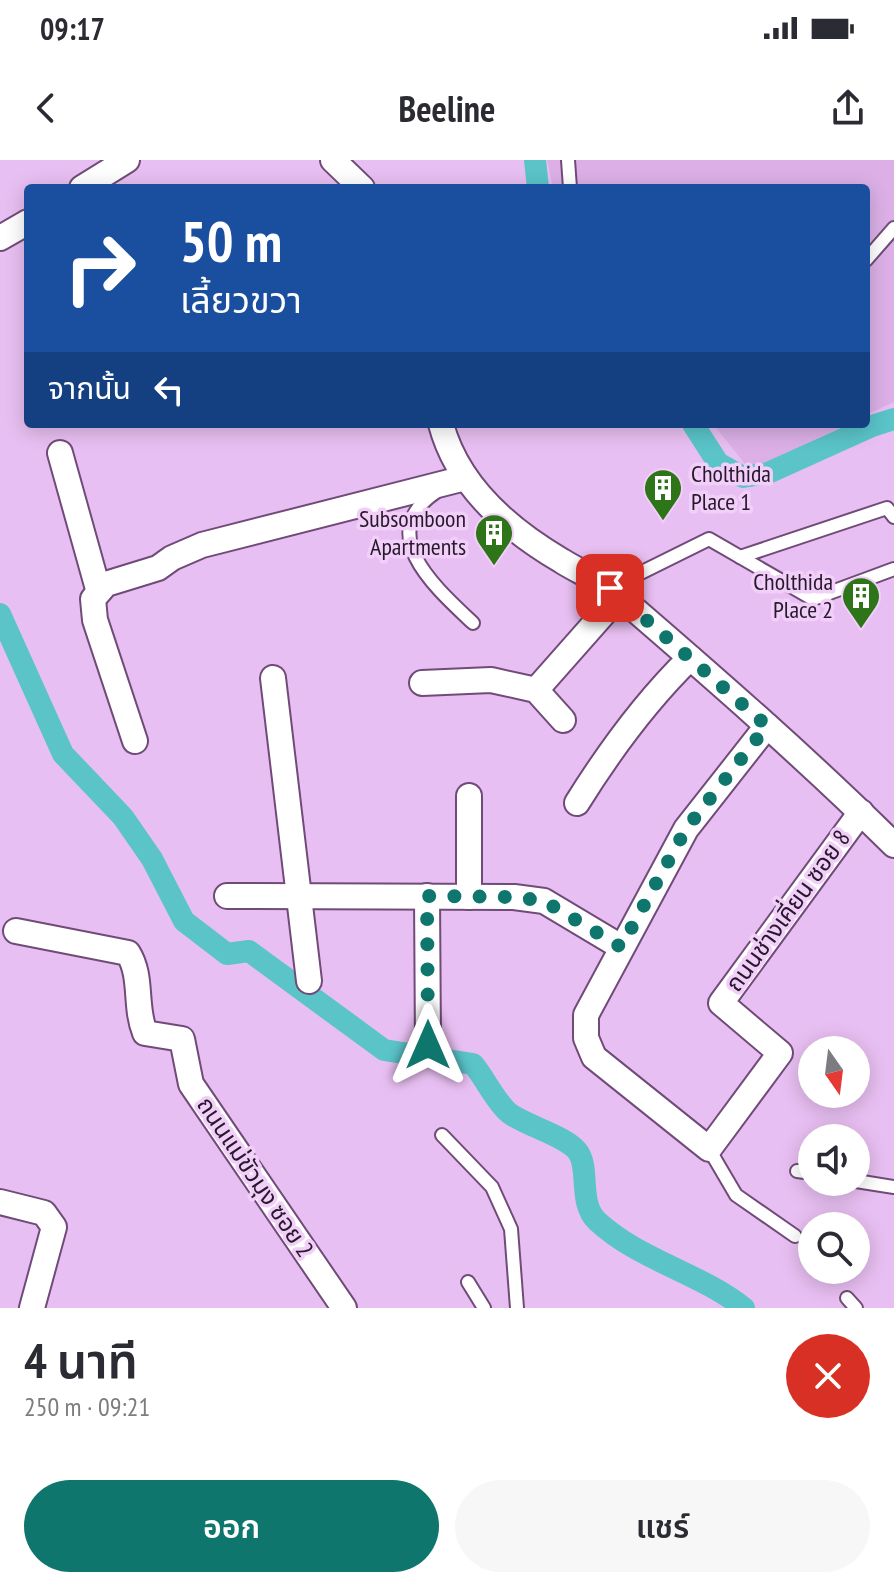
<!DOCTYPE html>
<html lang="th">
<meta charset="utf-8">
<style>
body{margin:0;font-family:"PT Sans Narrow","Noto Sans Thai",sans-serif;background:#f7f7f7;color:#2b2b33;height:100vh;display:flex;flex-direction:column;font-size:30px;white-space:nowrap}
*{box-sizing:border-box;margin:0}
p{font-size:26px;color:#7c7c81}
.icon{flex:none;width:44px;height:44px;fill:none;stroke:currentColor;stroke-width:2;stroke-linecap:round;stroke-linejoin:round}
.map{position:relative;height:1148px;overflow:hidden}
.panel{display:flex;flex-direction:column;background:#fff;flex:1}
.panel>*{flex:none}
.top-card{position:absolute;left:24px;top:24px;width:846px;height:244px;border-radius:8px;box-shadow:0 4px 20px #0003;background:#1a4fa0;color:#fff;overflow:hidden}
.needle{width:52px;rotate:166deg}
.tools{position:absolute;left:798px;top:876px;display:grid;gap:16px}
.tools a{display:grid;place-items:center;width:72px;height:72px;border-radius:50%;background:#fff;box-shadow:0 4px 20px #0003;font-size:40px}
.pin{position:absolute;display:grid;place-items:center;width:68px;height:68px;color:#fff;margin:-34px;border-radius:16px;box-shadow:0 4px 12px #0006}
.me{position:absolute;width:88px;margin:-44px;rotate:0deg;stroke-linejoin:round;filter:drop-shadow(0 0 6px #0008)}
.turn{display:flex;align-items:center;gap:28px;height:168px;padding:0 24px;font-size:36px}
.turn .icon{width:104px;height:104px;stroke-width:2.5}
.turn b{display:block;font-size:56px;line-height:68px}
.then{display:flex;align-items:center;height:76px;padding:0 24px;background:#0003;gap:16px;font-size:30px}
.round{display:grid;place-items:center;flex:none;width:84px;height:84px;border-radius:42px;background:#f7f7f7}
.summary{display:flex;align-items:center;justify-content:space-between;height:136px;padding:0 24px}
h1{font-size:48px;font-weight:600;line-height:60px}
.primary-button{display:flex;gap:16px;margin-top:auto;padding:16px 24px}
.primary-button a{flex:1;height:92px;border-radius:48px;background:#0f766e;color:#fff;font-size:32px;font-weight:600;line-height:92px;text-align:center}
.primary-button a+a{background:#f7f7f7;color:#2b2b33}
.status{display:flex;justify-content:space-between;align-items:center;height:56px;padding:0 40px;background:#fff;direction:ltr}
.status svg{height:22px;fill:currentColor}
header{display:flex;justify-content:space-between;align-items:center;height:104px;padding:0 24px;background:#fff;font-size:36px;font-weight:600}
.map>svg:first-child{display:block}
.built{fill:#dcb0e7}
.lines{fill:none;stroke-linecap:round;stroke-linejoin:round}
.canal{stroke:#5ac4c9;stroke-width:22}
.service-casing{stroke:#704b78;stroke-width:16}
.minor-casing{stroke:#704b78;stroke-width:28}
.service{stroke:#fff;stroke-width:12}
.minor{stroke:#fff;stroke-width:24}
.route{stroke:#0f766e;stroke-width:14;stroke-dasharray:0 25.2}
.labels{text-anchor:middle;stroke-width:7;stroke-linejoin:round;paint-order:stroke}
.poi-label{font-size:24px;fill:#27182b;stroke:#f1cff9;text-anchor:end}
.street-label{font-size:24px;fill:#27182b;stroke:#f1cff9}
</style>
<div class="status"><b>09:17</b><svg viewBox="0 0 49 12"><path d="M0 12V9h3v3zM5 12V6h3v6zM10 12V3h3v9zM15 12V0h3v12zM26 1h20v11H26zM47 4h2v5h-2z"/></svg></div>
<header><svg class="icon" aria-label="back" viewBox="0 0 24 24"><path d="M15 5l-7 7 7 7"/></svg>Beeline<svg class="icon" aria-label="share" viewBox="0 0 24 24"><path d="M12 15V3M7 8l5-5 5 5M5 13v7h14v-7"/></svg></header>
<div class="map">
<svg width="894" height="1148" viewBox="0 0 894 1148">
<rect width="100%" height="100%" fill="#e8bff2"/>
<g class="built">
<polygon points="547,0 894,0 894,242 866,255 866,28 553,28"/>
<polygon points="713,264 848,264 750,310"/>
</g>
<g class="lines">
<g class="canal">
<polyline points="535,0 538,28"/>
<polyline points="693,264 718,303 743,317 768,313 872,266 894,259"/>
<path d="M0 454 63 594 123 657 152 699 184 761 227 794 249 791 384 890 473 904C485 918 495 941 509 953 526 966 567 976 578 992 590 1008 578 1043 597 1061 639 1100 700 1113 744 1148"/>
</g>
<g class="service-casing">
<g id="service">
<polyline points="568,0 570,28"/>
<polyline points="866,100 894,68"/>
<path d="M436 332C373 374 437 429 473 463"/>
<polyline points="740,397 887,348 894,357"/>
<polyline points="610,428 709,379 813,439 894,409"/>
<polyline points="442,975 492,1027 511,1069 517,1148"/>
<polyline points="709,989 736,1035 795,1076"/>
<polyline points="797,1011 812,1013"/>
<polyline points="856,1021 894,1027"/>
<polyline points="468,1122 484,1148"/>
<polyline points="847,1138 856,1148"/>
</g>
</g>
<g class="minor-casing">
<g id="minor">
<polyline points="333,0 362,28"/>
<polyline points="82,28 127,0"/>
<polyline points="0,78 28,62"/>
<path d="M441 264C457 325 509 370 562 401 581 413 603 421 619 436 713 517 806 598 894 685"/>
<polyline points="60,293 98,429"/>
<polyline points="273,518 309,821"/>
<polyline points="422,523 491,520 536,530 563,560"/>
<polyline points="536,530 619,436"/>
<polyline points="767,566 686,669 586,855 586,878 594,897 709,989 780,893 721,843 861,652"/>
<polyline points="135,581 95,460 93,439 106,424 158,408 172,398 202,385 465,318"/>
<path d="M577 643C610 590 645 542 690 498"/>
<polyline points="227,736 514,737 544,741 621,787"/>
<polyline points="427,736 428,885"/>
<polyline points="469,737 469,636"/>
<path d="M16 771 128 793C143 817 134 846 145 873L182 879 191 924 344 1148"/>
<polyline points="0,1042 44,1053 54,1067 32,1148"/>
</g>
</g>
<use href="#service" class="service"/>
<use href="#minor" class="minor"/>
</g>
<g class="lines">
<polyline class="route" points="428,885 427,736 514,737 544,741 621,787 686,669 767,566 610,428"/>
</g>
<defs>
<g id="building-pin" transform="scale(2)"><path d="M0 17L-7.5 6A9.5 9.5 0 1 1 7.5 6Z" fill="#2d7518" stroke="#f1cff9"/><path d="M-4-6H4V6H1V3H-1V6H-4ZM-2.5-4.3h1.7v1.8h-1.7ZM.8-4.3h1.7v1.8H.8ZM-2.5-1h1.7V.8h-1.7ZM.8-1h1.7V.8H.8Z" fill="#fff"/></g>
</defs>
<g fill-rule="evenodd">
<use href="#building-pin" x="663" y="328"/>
<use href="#building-pin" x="494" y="373"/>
<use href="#building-pin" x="861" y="436"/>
</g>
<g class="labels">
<g class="poi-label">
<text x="691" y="322" text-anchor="start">Cholthida<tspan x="691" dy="28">Place 1</tspan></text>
<text x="466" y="367">Subsomboon<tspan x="466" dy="28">Apartments</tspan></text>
<text x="833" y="430">Cholthida<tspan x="833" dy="28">Place 2</tspan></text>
</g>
<g class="street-label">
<text transform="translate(788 751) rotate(-54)" y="8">ถนนช่างเคี่ยน ซอย 8</text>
<text transform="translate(255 1017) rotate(56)" y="8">ถนนแม่ขัวมุง ซอย 2</text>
</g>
</g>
</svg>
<div class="tools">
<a><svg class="needle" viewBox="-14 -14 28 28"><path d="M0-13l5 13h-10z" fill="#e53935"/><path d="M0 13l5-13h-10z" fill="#7c7c81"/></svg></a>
<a><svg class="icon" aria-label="sound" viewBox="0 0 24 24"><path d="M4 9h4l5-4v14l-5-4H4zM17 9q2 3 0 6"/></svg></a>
<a><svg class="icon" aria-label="search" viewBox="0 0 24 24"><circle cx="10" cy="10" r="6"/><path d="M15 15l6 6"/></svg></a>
</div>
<div class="pin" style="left:610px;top:428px;background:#d93025"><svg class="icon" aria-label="arrive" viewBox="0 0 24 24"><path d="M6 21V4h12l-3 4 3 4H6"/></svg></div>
<svg class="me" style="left:428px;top:885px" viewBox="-20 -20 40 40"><path d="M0-17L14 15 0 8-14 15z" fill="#0f766e" stroke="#fff" stroke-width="4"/></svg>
<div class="top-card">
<div class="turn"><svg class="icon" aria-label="right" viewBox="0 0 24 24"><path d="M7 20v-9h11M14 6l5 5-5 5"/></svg><div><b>50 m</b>เลี้ยวขวา</div></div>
<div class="then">จากนั้น<svg class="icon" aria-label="left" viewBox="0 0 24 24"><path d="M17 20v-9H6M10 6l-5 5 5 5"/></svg></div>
</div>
</div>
<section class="panel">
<div class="summary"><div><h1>4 นาที</h1><p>250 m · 09:21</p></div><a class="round" style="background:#d93025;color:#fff"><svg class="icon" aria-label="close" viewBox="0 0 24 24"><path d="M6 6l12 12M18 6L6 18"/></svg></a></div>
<div class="primary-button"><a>ออก</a><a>แชร์</a></div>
</section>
